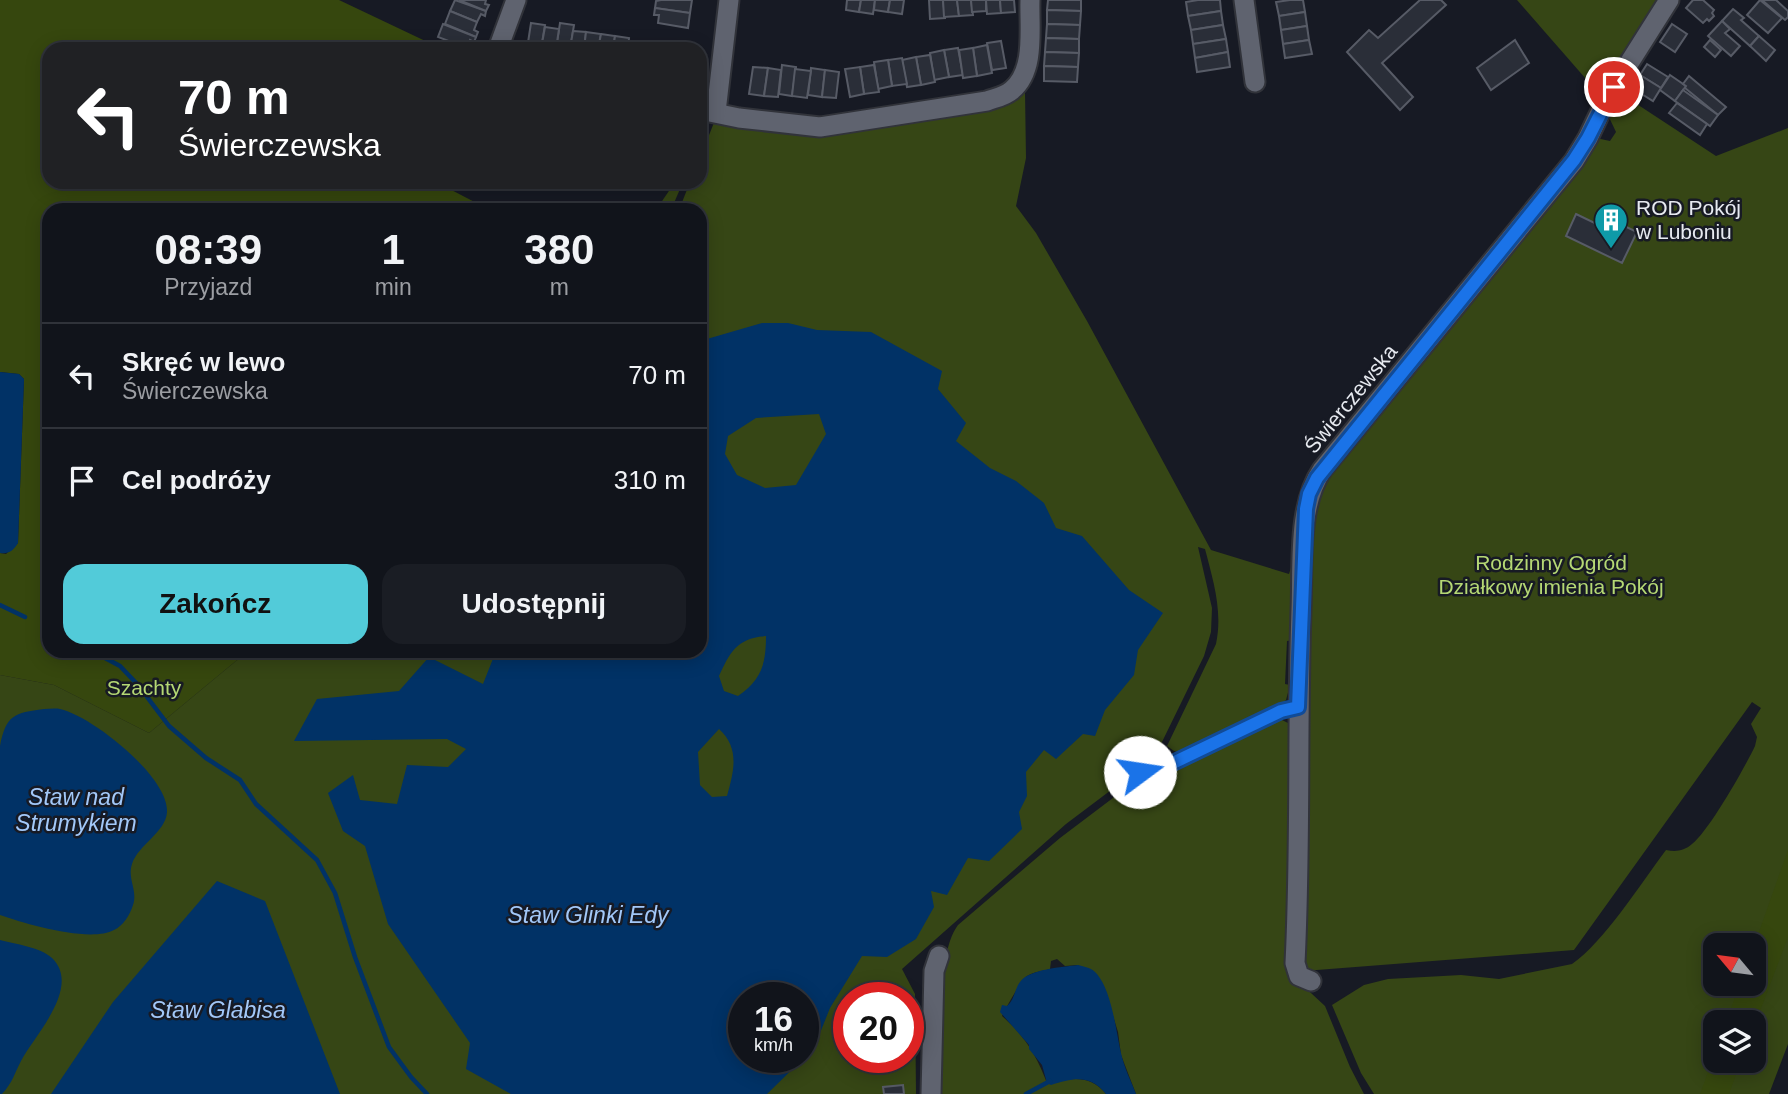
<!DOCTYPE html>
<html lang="pl">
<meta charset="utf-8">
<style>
body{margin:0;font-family:Arial,sans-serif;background:#1a1d24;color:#f1f3f6;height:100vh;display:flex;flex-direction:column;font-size:26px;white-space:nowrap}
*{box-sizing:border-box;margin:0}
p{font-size:23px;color:#9c9ea3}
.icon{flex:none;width:38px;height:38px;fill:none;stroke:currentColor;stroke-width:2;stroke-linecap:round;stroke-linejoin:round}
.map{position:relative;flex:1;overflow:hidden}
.drawer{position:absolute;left:42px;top:203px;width:665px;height:455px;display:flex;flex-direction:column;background:#11141b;border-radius:21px;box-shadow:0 4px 18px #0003,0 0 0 2px #30333a}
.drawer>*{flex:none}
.top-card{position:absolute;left:42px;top:42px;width:665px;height:147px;border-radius:21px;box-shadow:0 4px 18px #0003,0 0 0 2px #30333a;background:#202124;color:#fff;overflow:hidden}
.needle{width:46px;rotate:299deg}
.fabs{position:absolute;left:1703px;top:933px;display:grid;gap:14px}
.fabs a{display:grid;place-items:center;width:63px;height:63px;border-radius:14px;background:#11141b;box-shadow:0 4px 18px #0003,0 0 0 2px #30333a;font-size:35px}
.speed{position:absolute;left:728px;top:982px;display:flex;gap:14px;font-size:35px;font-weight:700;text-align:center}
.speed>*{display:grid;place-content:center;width:91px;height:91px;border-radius:50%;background:#11141b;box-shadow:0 4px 18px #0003,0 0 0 2px #30333a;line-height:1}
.speed small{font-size:18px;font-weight:400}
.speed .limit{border:10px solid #d22;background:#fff;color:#111}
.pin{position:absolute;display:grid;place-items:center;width:60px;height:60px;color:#fff;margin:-30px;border:4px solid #fff;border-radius:50%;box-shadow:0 2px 7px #0007}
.me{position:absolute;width:77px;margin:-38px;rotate:76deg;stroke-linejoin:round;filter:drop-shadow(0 0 5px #0008)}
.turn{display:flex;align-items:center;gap:24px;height:147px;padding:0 21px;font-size:32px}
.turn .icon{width:91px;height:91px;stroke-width:2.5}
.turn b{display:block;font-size:49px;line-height:60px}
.eta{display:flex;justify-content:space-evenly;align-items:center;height:119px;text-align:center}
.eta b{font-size:42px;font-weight:800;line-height:49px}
.button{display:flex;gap:14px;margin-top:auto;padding:14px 21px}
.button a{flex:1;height:80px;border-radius:21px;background:#52cbd9;color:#111;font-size:28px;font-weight:800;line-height:80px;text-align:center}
.button a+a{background:#1a1d24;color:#f1f3f6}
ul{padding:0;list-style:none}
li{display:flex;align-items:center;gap:21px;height:105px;padding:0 21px;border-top:2px solid #30333a}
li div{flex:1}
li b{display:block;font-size:26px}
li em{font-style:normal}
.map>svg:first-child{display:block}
.green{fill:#364615;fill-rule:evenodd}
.forest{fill:#36470e}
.water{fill:#013266;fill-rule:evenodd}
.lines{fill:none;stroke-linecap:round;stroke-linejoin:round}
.stream{stroke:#013266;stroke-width:4.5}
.building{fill:#2a2e38;stroke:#575b66;stroke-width:2}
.service-casing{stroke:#31333a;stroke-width:13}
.minor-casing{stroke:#31333a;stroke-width:23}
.service{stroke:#5f636f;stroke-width:10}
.minor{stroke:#5f636f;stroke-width:19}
.route-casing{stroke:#114b97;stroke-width:18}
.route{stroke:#1a73e8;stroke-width:12}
.labels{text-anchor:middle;stroke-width:5;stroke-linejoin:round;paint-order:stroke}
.poi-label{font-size:21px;fill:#e7eaf0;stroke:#171a24;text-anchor:start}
.street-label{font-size:21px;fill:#e7eaf0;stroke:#171a24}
.park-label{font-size:21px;fill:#b5d874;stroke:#171a24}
.water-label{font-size:23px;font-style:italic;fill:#a2c8f9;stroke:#171a24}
</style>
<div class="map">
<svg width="1788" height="1094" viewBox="0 0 1788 1094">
<rect width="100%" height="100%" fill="#171a24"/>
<g class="green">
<polygon points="1517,0 1658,0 1606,79 1586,79"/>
<path d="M1025 92 1026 158 1016 206 1036 233 1087 321 1211 550 1289 574 1300 538 1295 640 1287 641 1285 684 1290 685 1286 700 1279 706 1184 754 1174 751 1167 746 1216 644C1223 611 1213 580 1205 549L1198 547 1212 608 1211 632 1204 656 1161 744 1143 766 1066 824 902 969 915 994 916 1094H0V675L54 685 149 733 248 651H700V210H679L690 182H700V158L715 120 771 127 999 104ZM744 998H803V1057H744ZM849 998H908V1057H849Z"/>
<path d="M1620 93 1716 156 1788 128V1044L1769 1094H1374L1361 1073 1332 1005 1364 985 1388 979 1461 975 1499 979 1572 964C1604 942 1641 883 1666 850 1676 852 1684 851 1692 844 1709 831 1745 767 1755 746L1757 737 1751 724 1761 708 1752 702 1574 950 1304 971V704L1315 494 1521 238C1529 235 1534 229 1535 221L1596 138 1610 141 1616 132 1607 113ZM1715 945H1754V984H1715ZM1715 1022H1754V1060H1715Z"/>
<polygon points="675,182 683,182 671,210 656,210"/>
<path d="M1274 720H1282L1290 724 1298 981 1325 1006 1350 1067 1364 1094H1136L1121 1055 1118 1032 1104 987 1078 965 1065 966 1057 959 1051 961 1050 969C1043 971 1033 972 1027 976 1021 980 1006 1008 1002 1016 1025 1036 1037 1056 1047 1083 1071 1079 1089 1073 1106 1094H941C940 1055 935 955 958 925L1060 838 1142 776 1152 781 1184 762Z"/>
</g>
<g class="forest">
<polygon points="0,0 339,0 438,47 437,49 49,49 49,182 181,182 188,186 199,182 436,182 490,210 49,210 49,651 248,651 149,733 54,685 0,675 0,553 6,554 18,543 24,379 19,374 0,372"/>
<polygon points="1788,850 1788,937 1754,1027 1754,1022 1726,1022 1740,984 1754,984 1754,946"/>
<polygon points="1715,1053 1715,1060 1741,1061 1729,1094 1700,1094"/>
</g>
<g class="water">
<path d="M762 323H788L817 330 871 332 942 371 938 389 966 423 956 441 990 468 1016 481 1044 503 1056 528 1082 536 1129 590 1163 613 1138 650 1134 675 1105 710 1095 736 1083 734 1056 759 1044 750 1026 772 1027 796 1019 812 1022 829 989 861 968 858 947 895 931 891 934 907 916 939 887 957 862 956 830 1008 814 1048 767 1094H511L466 1069 470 1043 388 924 365 846 343 831 328 793 353 775 360 800 397 804 407 765 448 767 466 749 447 739 294 741 317 699 399 691 429 657 483 684 496 651H700V341ZM819 414 826 434 796 485 765 488 737 475 725 454 728 436 756 418ZM766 636C766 665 761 680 738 696L724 691 719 676C730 652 737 638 766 636ZM719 729C740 748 734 771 727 796L712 797 700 785 698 752ZM744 998H803V1057H744Z"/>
<path d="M0 372 19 374 24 379 18 543C13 551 9 554 0 553Z"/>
<path d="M44 709C49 709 55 708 60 709 92 716 169 777 167 812 166 832 138 845 132 864 127 879 138 890 133 905 130 915 123 926 114 930 90 943 26 924 0 915V746C6 715 14 713 44 709Z"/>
<polygon points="217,881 265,901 340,1094 51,1094 113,1002"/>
<path d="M0 940C15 944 40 947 52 958 82 987 34 1036 21 1061 14 1074 13 1082 2 1094H0Z"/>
<path d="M1078 965C1086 967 1092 968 1097 974 1112 992 1116 1031 1121 1053 1124 1067 1131 1081 1136 1094H1106C1090 1074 1073 1078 1051 1085L1047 1083 1042 1065 1029 1049V1045L1000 1012 1002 1005 1007 1006C1015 999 1014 990 1020 982 1029 969 1063 967 1078 965Z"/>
</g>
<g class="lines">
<g class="stream">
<polyline points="0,605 25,617"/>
<polyline points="43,625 49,629"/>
<polyline points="92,651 120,666 138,685 169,726 206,758 240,780 256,804 317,860 335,893 355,957 389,1047 411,1077 427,1094"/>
<polyline points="1026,1094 1050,1081"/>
</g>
</g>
<g class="building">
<polygon points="455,0 486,11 485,16 481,14 477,22 450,11"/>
<polygon points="459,0 486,0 485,4 489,5 486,11"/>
<polygon points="661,0 692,0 690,13 655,8 656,1"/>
<polygon points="847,0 861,0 859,12 846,10"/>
<polygon points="861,0 875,0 873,14 859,12"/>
<polygon points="875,0 890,0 888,12 874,10"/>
<polygon points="890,0 904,0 902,14 888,12"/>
<polygon points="929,0 943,0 945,18 930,19"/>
<polygon points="943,0 957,0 959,16 944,17"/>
<polygon points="957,0 971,0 973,15 959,16"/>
<polygon points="971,0 986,0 986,11 972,12"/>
<polygon points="986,0 1000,0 1001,13 987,14"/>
<polygon points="1000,0 1014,0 1015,12 1001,13"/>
<polygon points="1048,0 1081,0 1081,11 1047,10"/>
<polygon points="1198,0 1220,0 1221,11 1188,16 1186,2"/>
<polygon points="1290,0 1303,0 1305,12 1279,16 1276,2"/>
<polygon points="1420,0 1441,0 1446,5 1382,63 1413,97 1400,110 1347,52 1369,30 1378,38"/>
<polygon points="1693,0 1703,0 1714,10 1712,13 1714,16 1709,21 1707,19 1703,23 1686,8"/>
<polygon points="1760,0 1782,18 1768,33 1747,15"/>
<polygon points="1762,0 1776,0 1788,11 1788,17 1785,20"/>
<polygon points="655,8 690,13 688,28 658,23 659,15 654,15"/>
<polygon points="1733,9 1744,18 1741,20 1759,36 1750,46 1722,21"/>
<polygon points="1047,10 1081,11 1080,25 1047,24"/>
<polygon points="450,11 477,22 474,30 478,32 476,37 445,24"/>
<polygon points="1221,11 1223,25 1191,30 1188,16"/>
<polygon points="1305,12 1307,26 1281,30 1279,16"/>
<polygon points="1722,21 1730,29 1725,33 1740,46 1731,56 1708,36"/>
<polygon points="531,23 545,25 541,49 527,49"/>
<polygon points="560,23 574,25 570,49 556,49"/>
<polygon points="443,24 476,37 474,42 470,40 467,48 438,37"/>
<polygon points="1047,24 1080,25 1079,39 1046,38"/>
<polygon points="1672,24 1687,34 1675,52 1660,42"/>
<polygon points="1223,25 1226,39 1193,44 1191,30"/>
<polygon points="1307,26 1309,40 1283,44 1281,30"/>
<polygon points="545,27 559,29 556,49 541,49"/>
<polygon points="573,31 586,32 584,49 570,49"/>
<polygon points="586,32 601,34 598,49 584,49"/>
<polygon points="601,34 615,36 613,49 598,49"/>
<polygon points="615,36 629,38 628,49 613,49"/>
<polygon points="1759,36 1775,50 1766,61 1750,46"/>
<polygon points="1046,38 1079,39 1079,53 1045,52"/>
<polygon points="1226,39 1228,52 1195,58 1193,44"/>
<polygon points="1309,40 1312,54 1285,58 1283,44"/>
<polygon points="1515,40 1529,63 1491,90 1477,68"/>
<polygon points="1710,40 1721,50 1715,57 1704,47"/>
<polygon points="1001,41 1006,68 992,70 987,43"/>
<polygon points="654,44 684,49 654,49"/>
<polygon points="987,45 992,73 977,76 973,48"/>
<polygon points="958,48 963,75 949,77 944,50"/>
<polygon points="973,48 977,76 963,78 959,50"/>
<polygon points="944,50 949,77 934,80 930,53"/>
<polygon points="1045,52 1079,53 1078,67 1044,66"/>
<polygon points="1228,52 1230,67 1197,72 1195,58"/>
<polygon points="930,55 935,82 921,85 916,57"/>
<polygon points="916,57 921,85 907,87 902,60"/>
<polygon points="902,58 907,84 892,86 888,60"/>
<polygon points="888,60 892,86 878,89 874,62"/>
<polygon points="1647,64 1668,77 1661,88 1640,75"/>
<polygon points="782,65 796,67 792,96 779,94"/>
<polygon points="874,65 879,92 864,94 860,67"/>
<polygon points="1044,66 1078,67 1077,82 1044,81"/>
<polygon points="753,67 768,68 764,96 749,94"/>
<polygon points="860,67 864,94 850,97 845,69"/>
<polygon points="768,68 781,70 778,97 764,96"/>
<polygon points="811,68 825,70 822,97 808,95"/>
<polygon points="795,69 811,71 807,98 792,96"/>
<polygon points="825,70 839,72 836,98 822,97"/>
<polygon points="1640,75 1661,88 1653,101 1632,88"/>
<polygon points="1670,75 1686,86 1675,101 1660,90"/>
<polygon points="1689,76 1726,107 1718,115 1685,88 1686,86 1683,84"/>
<polygon points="1683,90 1718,115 1710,126 1675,101"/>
<polygon points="1677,103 1707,124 1700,135 1669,113"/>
<polygon points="1576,214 1609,230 1614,221 1637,232 1622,263 1566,236"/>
<polygon points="903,1085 904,1094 884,1094 883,1087"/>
</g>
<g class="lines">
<g class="service-casing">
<polyline id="service" points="1140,772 1144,774 1152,773 1281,711 1298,707"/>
</g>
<g class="minor-casing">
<g id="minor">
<polyline points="1244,0 1255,82"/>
<polyline points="498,49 516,0"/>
<path d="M700 110 739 118 820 127 987 101C995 98 1006 96 1012 90 1036 70 1029 28 1030 0"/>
<polyline points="716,112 729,0"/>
<path d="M1311 981 1299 976 1295 963C1301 845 1297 728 1301 610 1303 567 1297 507 1322 470L1574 161 1588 138 1607 98 1669 0"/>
<polyline points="931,1094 934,971 939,956"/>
</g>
</g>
<use href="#service" class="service"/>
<use href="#minor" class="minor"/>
</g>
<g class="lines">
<g class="route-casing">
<polyline id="route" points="1140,772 1147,775 1152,773 1281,711 1298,707 1306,509 1309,494 1317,478 1574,160 1588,138 1614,87"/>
</g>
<use href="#route" class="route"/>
</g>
<defs>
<g id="building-pin" transform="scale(1.75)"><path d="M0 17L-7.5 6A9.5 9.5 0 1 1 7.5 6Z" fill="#0f9aa8" stroke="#171a24"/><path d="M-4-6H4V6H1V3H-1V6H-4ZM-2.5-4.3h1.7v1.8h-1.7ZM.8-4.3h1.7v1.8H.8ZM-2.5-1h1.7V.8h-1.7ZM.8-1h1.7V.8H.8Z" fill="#fff"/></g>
</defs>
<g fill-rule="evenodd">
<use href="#building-pin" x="1611" y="220"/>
</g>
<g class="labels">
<g class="poi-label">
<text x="1636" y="215">ROD Pokój<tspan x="1636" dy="24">w Luboniu</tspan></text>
</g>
<g class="street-label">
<text transform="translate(1351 399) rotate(-51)" y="7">Świerczewska</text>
</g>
<g class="park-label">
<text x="1551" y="570">Rodzinny Ogród<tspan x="1551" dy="24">Działkowy imienia Pokój</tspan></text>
<text x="144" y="695">Szachty</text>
</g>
<g class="water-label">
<text x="76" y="805">Staw nad<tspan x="76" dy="26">Strumykiem</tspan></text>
<text x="588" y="923">Staw Glinki Edy</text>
<text x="218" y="1018">Staw Glabisa</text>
</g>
</g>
</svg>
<div class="fabs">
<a><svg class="needle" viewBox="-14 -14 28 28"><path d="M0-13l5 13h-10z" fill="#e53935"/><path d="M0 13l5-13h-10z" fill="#9c9ea3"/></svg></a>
<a><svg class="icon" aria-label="layers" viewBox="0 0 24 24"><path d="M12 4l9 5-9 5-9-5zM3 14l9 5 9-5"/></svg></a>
</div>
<div class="speed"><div>16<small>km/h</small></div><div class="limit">20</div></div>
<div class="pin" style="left:1614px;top:87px;background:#d93025"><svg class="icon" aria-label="arrive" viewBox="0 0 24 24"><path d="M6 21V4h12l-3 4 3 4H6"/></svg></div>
<svg class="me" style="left:1140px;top:772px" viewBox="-20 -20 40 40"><circle r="19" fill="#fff"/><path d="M0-13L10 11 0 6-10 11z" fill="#1a73e8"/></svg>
<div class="top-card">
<div class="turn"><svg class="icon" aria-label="left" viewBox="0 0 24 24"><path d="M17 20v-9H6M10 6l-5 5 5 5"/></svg><div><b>70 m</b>Świerczewska</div></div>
</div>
<section class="drawer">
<div class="eta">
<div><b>08:39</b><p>Przyjazd</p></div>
<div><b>1</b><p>min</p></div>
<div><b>380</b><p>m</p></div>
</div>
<ul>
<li><svg class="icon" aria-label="left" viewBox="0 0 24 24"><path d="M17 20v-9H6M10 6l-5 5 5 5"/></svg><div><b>Skręć w lewo</b><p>Świerczewska</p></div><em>70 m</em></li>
<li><svg class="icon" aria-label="arrive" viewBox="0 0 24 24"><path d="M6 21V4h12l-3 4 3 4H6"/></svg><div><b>Cel podróży</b></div><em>310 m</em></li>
</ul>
<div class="button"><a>Zakończ</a><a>Udostępnij</a></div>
</section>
</div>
